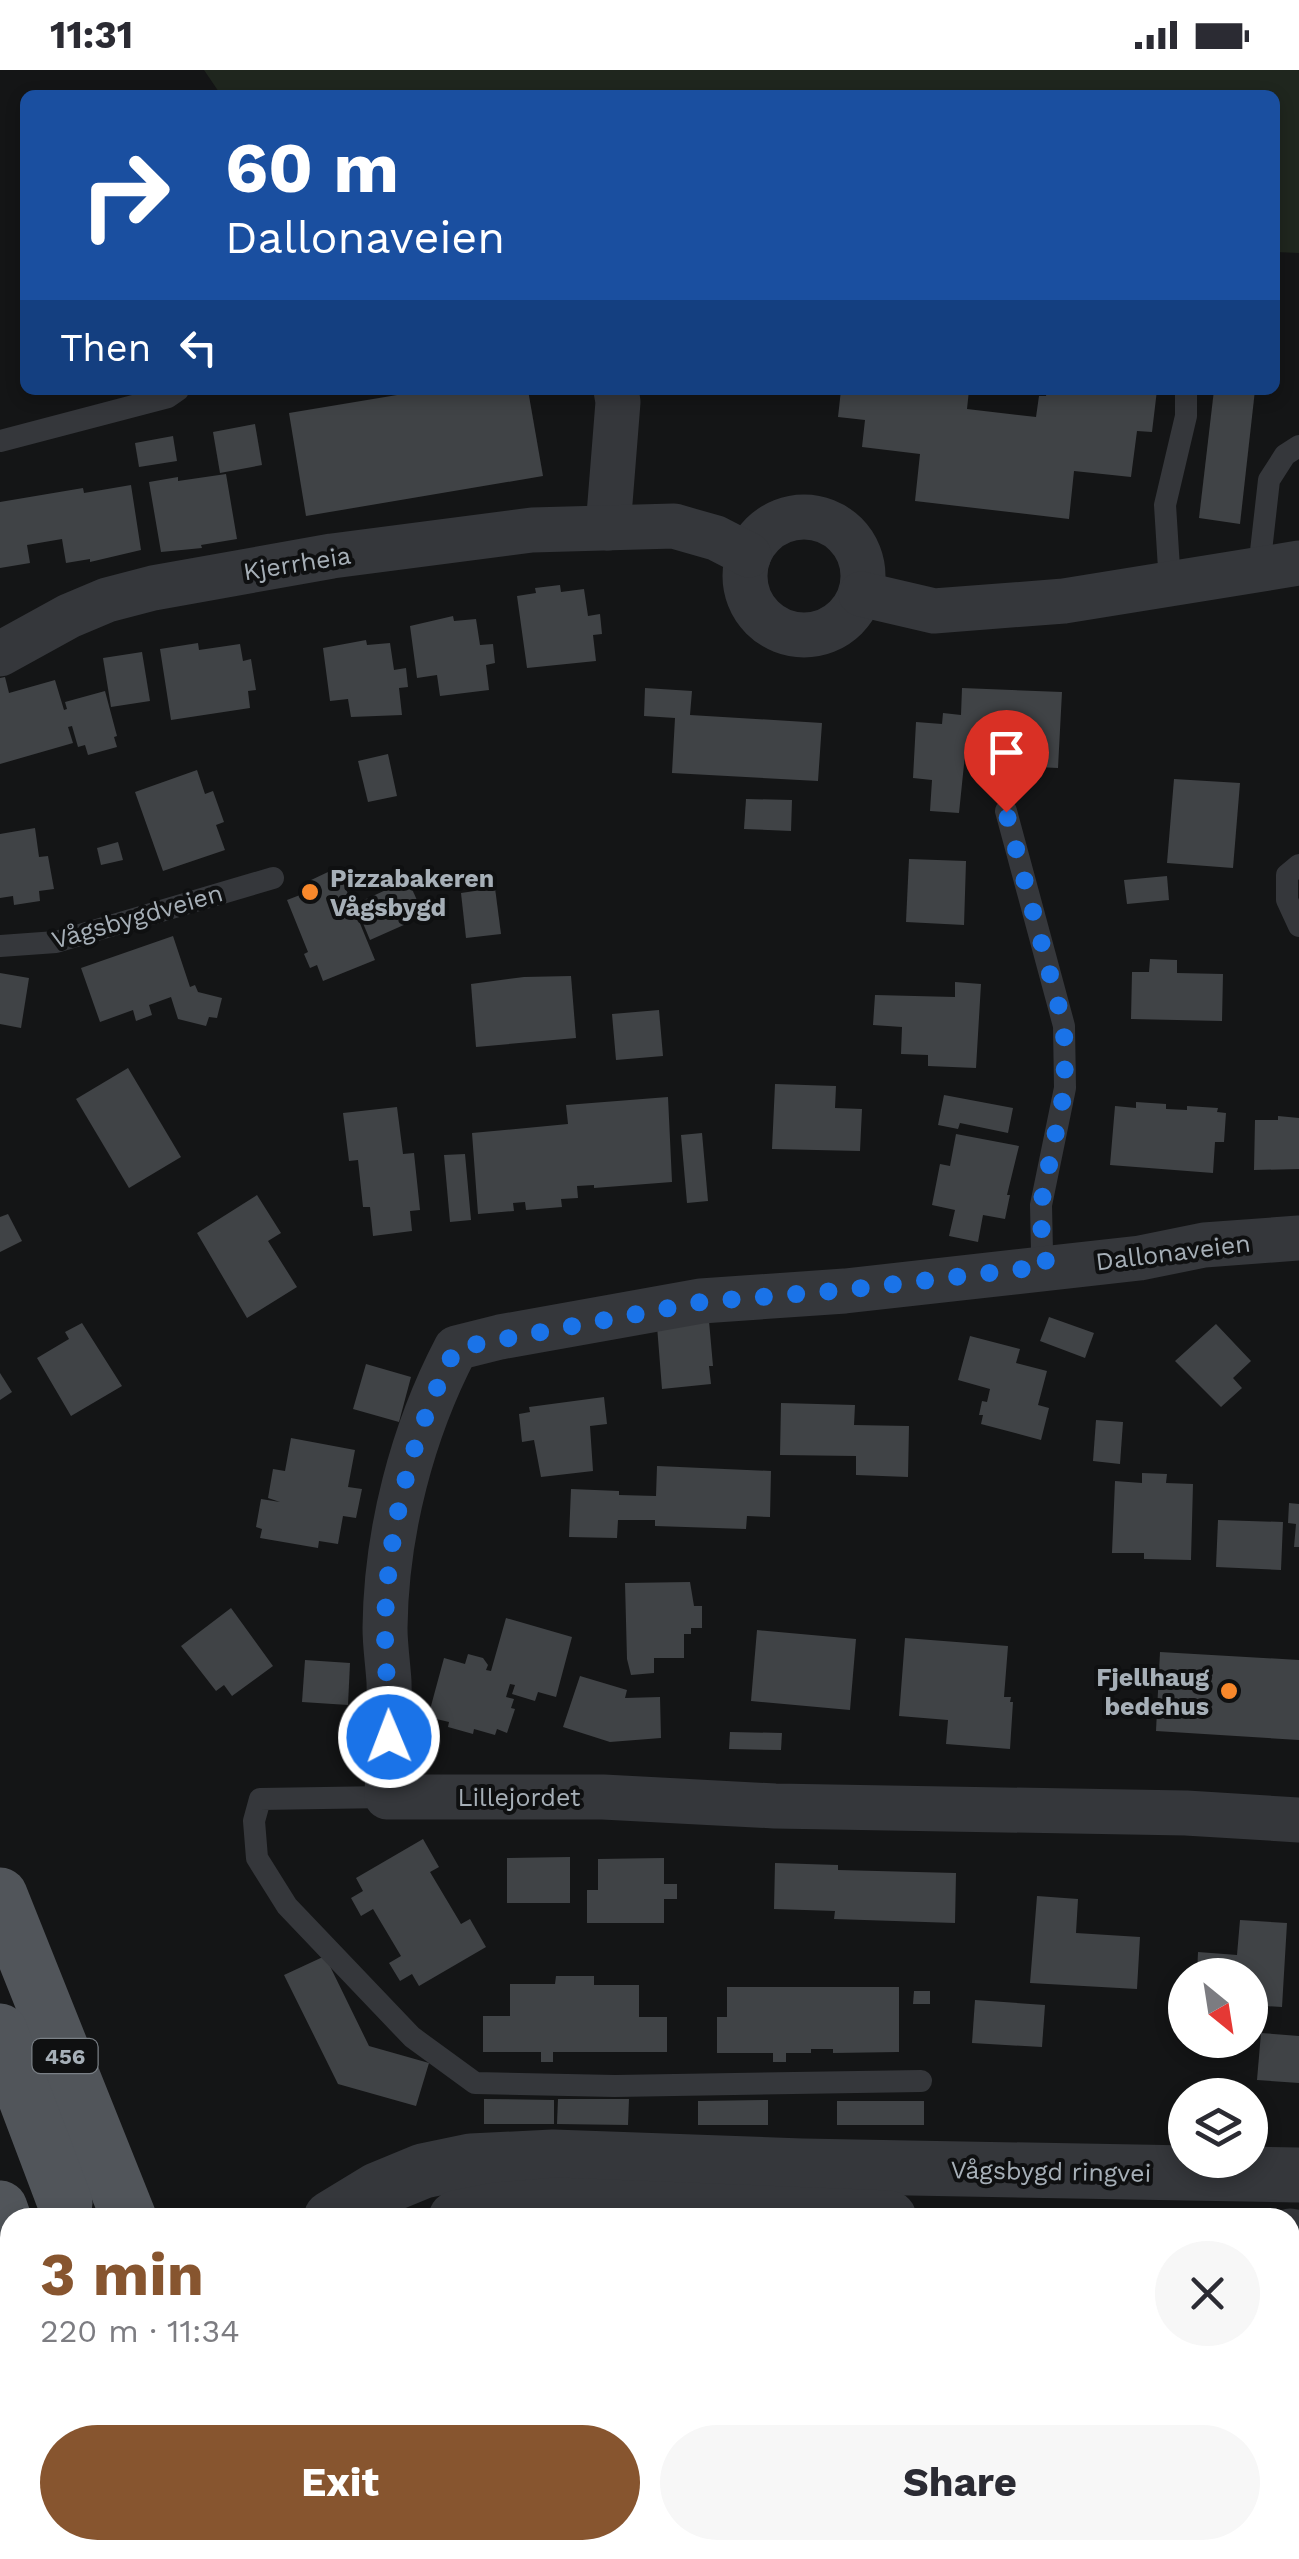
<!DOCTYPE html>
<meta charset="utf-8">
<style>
body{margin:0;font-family:"Work Sans",sans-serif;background:#f7f7f7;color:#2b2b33;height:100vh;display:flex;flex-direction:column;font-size:38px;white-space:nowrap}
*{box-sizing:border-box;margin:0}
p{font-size:32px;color:#7c7c81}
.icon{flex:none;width:55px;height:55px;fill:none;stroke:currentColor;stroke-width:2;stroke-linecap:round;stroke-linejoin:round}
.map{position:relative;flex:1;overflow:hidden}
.sheet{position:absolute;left:0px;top:2138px;width:1300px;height:352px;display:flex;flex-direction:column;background:#fff;border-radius:30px 30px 0 0;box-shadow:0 5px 15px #0003}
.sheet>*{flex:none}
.top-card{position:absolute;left:20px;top:20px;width:1260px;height:305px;border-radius:15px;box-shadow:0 5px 15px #0003;background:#1a4fa0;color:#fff;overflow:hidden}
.needle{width:65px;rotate:150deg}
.buttons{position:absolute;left:1168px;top:1888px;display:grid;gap:20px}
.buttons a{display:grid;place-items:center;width:100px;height:100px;border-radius:50%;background:#fff;box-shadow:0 5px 15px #0003;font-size:50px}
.pin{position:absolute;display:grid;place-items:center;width:85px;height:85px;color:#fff;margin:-102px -42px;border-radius:50% 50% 50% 0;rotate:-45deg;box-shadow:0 0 10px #0007}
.pin .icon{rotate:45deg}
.me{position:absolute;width:110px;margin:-55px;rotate:359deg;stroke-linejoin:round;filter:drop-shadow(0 0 8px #0008)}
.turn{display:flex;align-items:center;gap:35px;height:210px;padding:0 40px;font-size:45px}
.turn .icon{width:130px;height:130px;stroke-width:2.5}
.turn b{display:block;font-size:70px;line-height:85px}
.then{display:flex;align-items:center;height:95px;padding:0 40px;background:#0003;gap:20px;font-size:38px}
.round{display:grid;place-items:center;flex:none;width:105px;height:105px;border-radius:52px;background:#f7f7f7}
.summary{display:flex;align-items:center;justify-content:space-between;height:170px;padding:0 40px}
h1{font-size:60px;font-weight:700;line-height:75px;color:#87552f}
.button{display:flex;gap:20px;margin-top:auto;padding:20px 40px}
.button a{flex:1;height:115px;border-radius:60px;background:#87552f;color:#fff;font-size:40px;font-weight:700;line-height:115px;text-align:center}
.button a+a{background:#f7f7f7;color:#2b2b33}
.status{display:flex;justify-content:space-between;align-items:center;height:70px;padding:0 50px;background:#fff;direction:ltr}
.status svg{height:28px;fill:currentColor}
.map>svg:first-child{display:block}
.green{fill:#1f261e}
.building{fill:#404346}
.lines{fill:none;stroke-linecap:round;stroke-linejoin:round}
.primary-tunnel{stroke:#313436;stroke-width:55;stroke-dasharray:55 28;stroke-linecap:butt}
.service{stroke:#35373b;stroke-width:22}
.minor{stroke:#35373b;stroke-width:45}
.tertiary{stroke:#35373b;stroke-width:55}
.primary{stroke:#51555a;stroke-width:55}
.route{stroke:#1a73e8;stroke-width:18;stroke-dasharray:0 32.4}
.poi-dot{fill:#f8882b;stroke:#0f1011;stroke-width:4}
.labels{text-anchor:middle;stroke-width:8;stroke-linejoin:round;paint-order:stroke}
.shield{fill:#0f1011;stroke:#797f85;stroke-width:2.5}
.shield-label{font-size:22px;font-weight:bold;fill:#a6afb7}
.street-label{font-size:25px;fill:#a6afb7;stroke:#0f1011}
.poi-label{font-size:25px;font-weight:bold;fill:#a6afb7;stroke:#0f1011;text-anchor:start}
</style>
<div class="status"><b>11:31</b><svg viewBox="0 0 49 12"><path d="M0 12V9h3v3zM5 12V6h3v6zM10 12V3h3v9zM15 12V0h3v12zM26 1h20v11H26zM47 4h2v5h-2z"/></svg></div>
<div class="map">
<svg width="1299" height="2489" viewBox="0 0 1299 2489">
<rect width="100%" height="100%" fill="#141516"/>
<polygon class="green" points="204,0 1299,0 1299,183 1275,182 1275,25 221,25"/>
<g class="building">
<polygon points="427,320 528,320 543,406 306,446 289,343"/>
<polygon points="841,320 969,320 967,339 1036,347 1039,326 1046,326 1047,320 1157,320 1152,362 1137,361 1131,407 1074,401 1069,449 915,431 920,384 862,377 865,350 838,347"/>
<polygon points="1214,320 1255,320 1240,454 1199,448"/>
<polygon points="255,354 262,395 220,403 213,362"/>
<polygon points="173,366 177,391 139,397 135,373"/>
<polygon points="226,404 237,469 201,475 202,478 161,482 149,412 178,407 178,411"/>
<polygon points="131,415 141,480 90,492 90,489 66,493 62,469 27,475 30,493 0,498 0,432 83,418 84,423"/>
<polygon points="560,515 561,522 584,519 588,546 600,544 602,564 593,565 596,591 527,598 517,526 536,523 535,518"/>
<polygon points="453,546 454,551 476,549 480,575 493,574 495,593 486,595 489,620 440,626 437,605 417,608 410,556"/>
<polygon points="366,570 367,575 390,573 394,600 406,598 408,617 399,618 402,645 351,647 348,629 330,631 323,578"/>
<polygon points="198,573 199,580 240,574 243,591 251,589 256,620 248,621 250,638 171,650 160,579"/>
<polygon points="142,582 150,631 111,637 103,588"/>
<polygon points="5,607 9,623 55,610 64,640 67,639 65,632 105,621 117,666 114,667 117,677 88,685 85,675 78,677 72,656 68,657 73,673 0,694 0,608"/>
<polygon points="645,618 692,621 690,645 822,653 818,711 672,703 675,648 644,646"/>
<polygon points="962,618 1062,622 1058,698 997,695 998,677 966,675 959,743 930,741 932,710 913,708 916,652 942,654 943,643 961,645"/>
<polygon points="388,684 397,726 368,732 358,691"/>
<polygon points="197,700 205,724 213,721 224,752 216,755 225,780 163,801 135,722"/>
<polygon points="1174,709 1240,713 1233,798 1167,793"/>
<polygon points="746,729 792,730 791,761 744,759"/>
<polygon points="35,758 39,787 48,786 54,819 39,821 40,831 14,835 13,826 0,828 0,764"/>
<polygon points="118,772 123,790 101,795 97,778"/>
<polygon points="909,789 966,791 964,855 906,852"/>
<polygon points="328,802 332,811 341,807 375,890 323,911 317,895 310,898 304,884 308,882 287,830 313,820 309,811"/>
<polygon points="1167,806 1169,830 1127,834 1124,810"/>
<polygon points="408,810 424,846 370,870 355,834"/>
<polygon points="495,818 501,864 466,868 461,823"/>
<polygon points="173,866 190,917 195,915 198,922 222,928 217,948 209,947 206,956 178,949 171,927 149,935 152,945 136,951 133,940 100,952 81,898"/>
<polygon points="1150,889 1177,890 1177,903 1223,904 1222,951 1131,949 1132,902 1149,902"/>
<polygon points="0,903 29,908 21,958 0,954"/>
<polygon points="571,906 576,968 476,977 471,914 524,907"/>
<polygon points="955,912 981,914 976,998 928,996 928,985 901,984 902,957 873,955 875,925 955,927"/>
<polygon points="659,940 663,986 616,990 612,944"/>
<polygon points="128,998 181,1087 129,1118 76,1029"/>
<polygon points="775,1014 836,1016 835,1038 862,1039 860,1081 772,1079"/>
<polygon points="944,1025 1013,1038 1008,1063 960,1053 958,1059 938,1055"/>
<polygon points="668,1027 672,1112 594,1118 594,1115 577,1116 578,1128 561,1129 562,1137 526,1140 525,1132 513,1133 514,1141 478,1144 472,1063 568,1054 566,1035"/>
<polygon points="1136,1032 1166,1034 1166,1039 1187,1040 1187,1036 1218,1038 1217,1042 1226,1043 1224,1072 1215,1072 1213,1103 1110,1095 1115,1036 1136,1038"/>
<polygon points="397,1037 403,1084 414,1083 420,1140 410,1141 412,1161 373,1166 370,1137 363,1137 358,1090 349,1091 343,1043"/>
<polygon points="1278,1046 1299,1048 1299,1099 1254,1100 1255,1050 1278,1050"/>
<polygon points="702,1063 708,1131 687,1133 681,1065"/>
<polygon points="956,1064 1019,1076 1007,1125 1010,1125 1005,1149 983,1145 978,1172 949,1166 955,1140 932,1135 940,1094 950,1096"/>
<polygon points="465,1084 471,1150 450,1152 444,1085"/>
<polygon points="257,1125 281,1163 268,1171 297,1217 247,1248 197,1163"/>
<polygon points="8,1144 22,1171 0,1182 0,1147"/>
<polygon points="1049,1247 1094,1263 1085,1288 1040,1271"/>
<polygon points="709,1251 713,1296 709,1296 711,1314 662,1319 657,1256"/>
<polygon points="82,1253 122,1316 71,1346 37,1288 69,1269 65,1262"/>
<polygon points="1216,1254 1251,1291 1233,1308 1242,1318 1221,1337 1175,1291"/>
<polygon points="970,1266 1020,1279 1016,1293 1047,1301 1038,1335 1049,1338 1041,1370 981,1354 983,1345 979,1345 982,1331 987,1332 990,1319 958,1310"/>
<polygon points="366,1294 411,1307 399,1352 353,1339"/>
<polygon points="0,1303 12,1322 0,1330"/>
<polygon points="604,1327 607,1354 590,1356 593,1401 541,1407 534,1370 522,1372 519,1344 530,1342 529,1337"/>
<polygon points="781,1333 855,1335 854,1355 909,1356 908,1407 856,1405 856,1386 780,1385"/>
<polygon points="1096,1350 1123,1352 1120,1394 1093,1391"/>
<polygon points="291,1368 355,1380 348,1417 362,1419 356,1448 343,1446 338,1474 319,1471 318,1478 260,1468 262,1459 256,1457 261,1429 280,1432 268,1428 273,1399 285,1401"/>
<polygon points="657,1396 771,1401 770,1447 747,1446 746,1459 655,1456 655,1450 618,1450 617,1468 569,1467 571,1419 619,1421 619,1425 656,1426"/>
<polygon points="1142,1403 1167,1404 1166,1413 1193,1414 1191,1490 1144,1489 1144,1483 1112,1483 1115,1411 1142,1413"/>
<polygon points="1289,1433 1299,1434 1299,1477 1294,1477 1296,1454 1288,1453"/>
<polygon points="1218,1450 1283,1452 1281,1500 1216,1497"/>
<polygon points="690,1512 694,1536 702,1536 702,1558 691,1558 691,1564 684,1564 684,1588 654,1588 654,1603 631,1605 627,1589 625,1513"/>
<polygon points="231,1538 273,1596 232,1626 224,1615 216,1621 181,1576"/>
<polygon points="506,1548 572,1567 556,1627 538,1622 535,1631 512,1624 515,1615 510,1614 506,1627 514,1629 511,1638 515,1639 507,1663 497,1659 495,1665 474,1659 473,1664 448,1657 449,1652 428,1647 444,1588 465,1594 468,1584 483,1588 488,1595 486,1600 491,1601"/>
<polygon points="757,1560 856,1569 850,1640 751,1631"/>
<polygon points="905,1568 1008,1576 1004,1627 1011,1627 1010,1632 1013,1632 1010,1679 946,1674 948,1650 899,1646"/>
<polygon points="1160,1582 1299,1590 1299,1670 1156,1661"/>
<polygon points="305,1590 350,1593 348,1635 302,1632"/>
<polygon points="580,1606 627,1620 625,1628 660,1627 661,1668 610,1672 563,1657"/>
<polygon points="730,1662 782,1663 781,1680 729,1679"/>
<polygon points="423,1769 439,1797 430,1802 461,1854 470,1849 486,1877 419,1916 412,1904 400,1911 389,1893 401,1886 373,1839 361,1846 351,1828 363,1821 356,1808"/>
<polygon points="570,1787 570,1833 507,1833 507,1788"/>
<polygon points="664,1788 664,1814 677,1814 677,1829 664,1829 664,1853 587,1853 587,1820 598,1820 598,1789"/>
<polygon points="775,1793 838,1795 838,1800 956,1803 955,1853 834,1849 835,1841 774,1839"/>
<polygon points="1037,1826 1078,1829 1076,1863 1140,1867 1137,1919 1030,1913"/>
<polygon points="1240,1850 1287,1853 1282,1937 1250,1935 1250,1905 1197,1905 1198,1882 1237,1885"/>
<polygon points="325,1886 369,1976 429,1993 416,2036 338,2014 284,1905"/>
<polygon points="556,1906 594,1906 594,1915 639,1915 639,1947 667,1947 667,1982 553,1982 553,1992 541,1992 541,1982 483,1982 483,1946 510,1946 510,1914 555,1914"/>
<polygon points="727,1917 899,1917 899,1982 833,1983 833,1979 811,1979 811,1983 786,1983 786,1992 773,1992 773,1983 717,1983 717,1947 727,1947"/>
<polygon points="914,1921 930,1921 930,1934 913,1934"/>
<polygon points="975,1930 1045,1935 1042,1977 972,1973"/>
<polygon points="1261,1963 1299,1966 1299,2013 1257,2010"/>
<polygon points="484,2029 554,2030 554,2054 484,2054"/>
<polygon points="558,2029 629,2029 628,2055 557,2054"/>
<polygon points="768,2030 768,2055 698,2055 698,2031"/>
<rect x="837" y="2031" width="87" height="24"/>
</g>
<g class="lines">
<g class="primary-tunnel">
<polyline points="141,2480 145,2489"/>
<polyline points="221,2480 226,2489"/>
</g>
<g class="service">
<polyline points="0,371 168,327 178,320"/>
<polyline points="1259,499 1269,410 1285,385 1299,376"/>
<polyline points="1170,514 1165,435 1186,346 1186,320"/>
<polyline points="1006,741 1064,956 1065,1018 1041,1135 1042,1182 1048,1196"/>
<polyline points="1299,795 1287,805 1287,830 1299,856"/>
<polyline points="0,876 56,872 273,808"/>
<polyline points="387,1727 260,1729 254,1751 257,1788 287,1836 412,1967 475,2013 615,2016 921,2011"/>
<polyline points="1290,2480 1299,2479"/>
</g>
<g class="minor">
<circle cx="804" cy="506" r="59"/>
<polyline points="608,458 618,332 616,320"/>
<polyline points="861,524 934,541 1064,531 1299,493"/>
<polyline points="0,584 69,546 107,530 153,518 332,486 532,460 674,456 716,468 749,485"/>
<path d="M1299 1168 1204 1175 1140 1188 845 1221 701 1231 500 1267 456 1278C412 1362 386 1463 385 1558 385 1576 388 1594 389 1612 390 1650 388 1689 387 1727H603L775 1736 1186 1743 1299 1750"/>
</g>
<g class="tertiary">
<polyline points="331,2148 377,2120 423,2101 471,2091 553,2087 802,2096 1299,2105"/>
<polyline points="456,2148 496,2140 557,2135 889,2148"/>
<polyline points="1290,2166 1299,2168"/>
<polyline points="1290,2418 1299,2398"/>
<polyline points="1252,2489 1257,2480"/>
</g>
<g class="primary">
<polyline points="0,1825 129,2148"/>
<polyline points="0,1961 65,2133"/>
<polyline points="0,2138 6,2155"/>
<polyline points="0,2272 10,2258"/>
<polyline points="0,2402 10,2417"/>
<polyline points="75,2480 81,2489"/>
<polyline points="282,2480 287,2489"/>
</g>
</g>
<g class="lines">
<path class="route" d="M389 1667C389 1631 385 1595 385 1559 386 1464 412 1362 456 1278L701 1232 845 1220 1048 1196 1042 1182 1041 1134 1065 1018 1064 956 1006 742"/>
</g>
<g class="poi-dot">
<circle cx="310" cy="822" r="10"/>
<circle cx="1229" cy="1621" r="10"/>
</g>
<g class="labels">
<rect class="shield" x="32.5" y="1969" width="65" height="34" rx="8"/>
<g class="shield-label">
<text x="65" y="1994">456</text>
</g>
<g class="street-label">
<text transform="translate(297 493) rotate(-9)" y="9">Kjerrheia</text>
<text transform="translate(137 846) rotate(-16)" y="9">Vågsbygdveien</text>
<text transform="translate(1173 1182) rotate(-7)" y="9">Dallonaveien</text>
<text x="519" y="1736">Lillejordet</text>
<text transform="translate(1051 2101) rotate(1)" y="9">Vågsbygd ringvei</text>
</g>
<g class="poi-label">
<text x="330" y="817">Pizzabakeren<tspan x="330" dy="29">Vågsbygd</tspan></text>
<text x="1209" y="1616" text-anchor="end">Fjellhaug<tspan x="1209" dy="29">bedehus</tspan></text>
</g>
</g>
</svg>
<div class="buttons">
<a><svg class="needle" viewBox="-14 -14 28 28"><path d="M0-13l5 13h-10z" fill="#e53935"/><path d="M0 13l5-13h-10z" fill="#7c7c81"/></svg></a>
<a><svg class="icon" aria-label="layers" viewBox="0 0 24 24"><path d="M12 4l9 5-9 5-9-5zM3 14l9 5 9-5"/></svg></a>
</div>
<div class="pin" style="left:1006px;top:742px;background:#d93025"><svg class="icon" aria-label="arrive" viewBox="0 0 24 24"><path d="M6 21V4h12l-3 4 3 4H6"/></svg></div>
<svg class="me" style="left:389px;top:1667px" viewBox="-20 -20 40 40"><circle r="17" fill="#1a73e8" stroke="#fff" stroke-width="3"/><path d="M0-11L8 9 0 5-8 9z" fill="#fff"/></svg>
<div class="top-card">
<div class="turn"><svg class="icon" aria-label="right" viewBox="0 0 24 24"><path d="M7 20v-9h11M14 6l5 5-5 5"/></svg><div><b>60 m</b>Dallonaveien</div></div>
<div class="then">Then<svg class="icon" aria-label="left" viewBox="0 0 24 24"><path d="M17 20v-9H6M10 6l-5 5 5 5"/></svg></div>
</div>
<section class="sheet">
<div class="summary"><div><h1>3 min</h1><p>220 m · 11:34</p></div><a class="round"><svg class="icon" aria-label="close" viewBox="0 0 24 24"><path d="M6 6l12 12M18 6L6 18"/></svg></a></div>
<div class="button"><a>Exit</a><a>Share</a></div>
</section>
</div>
